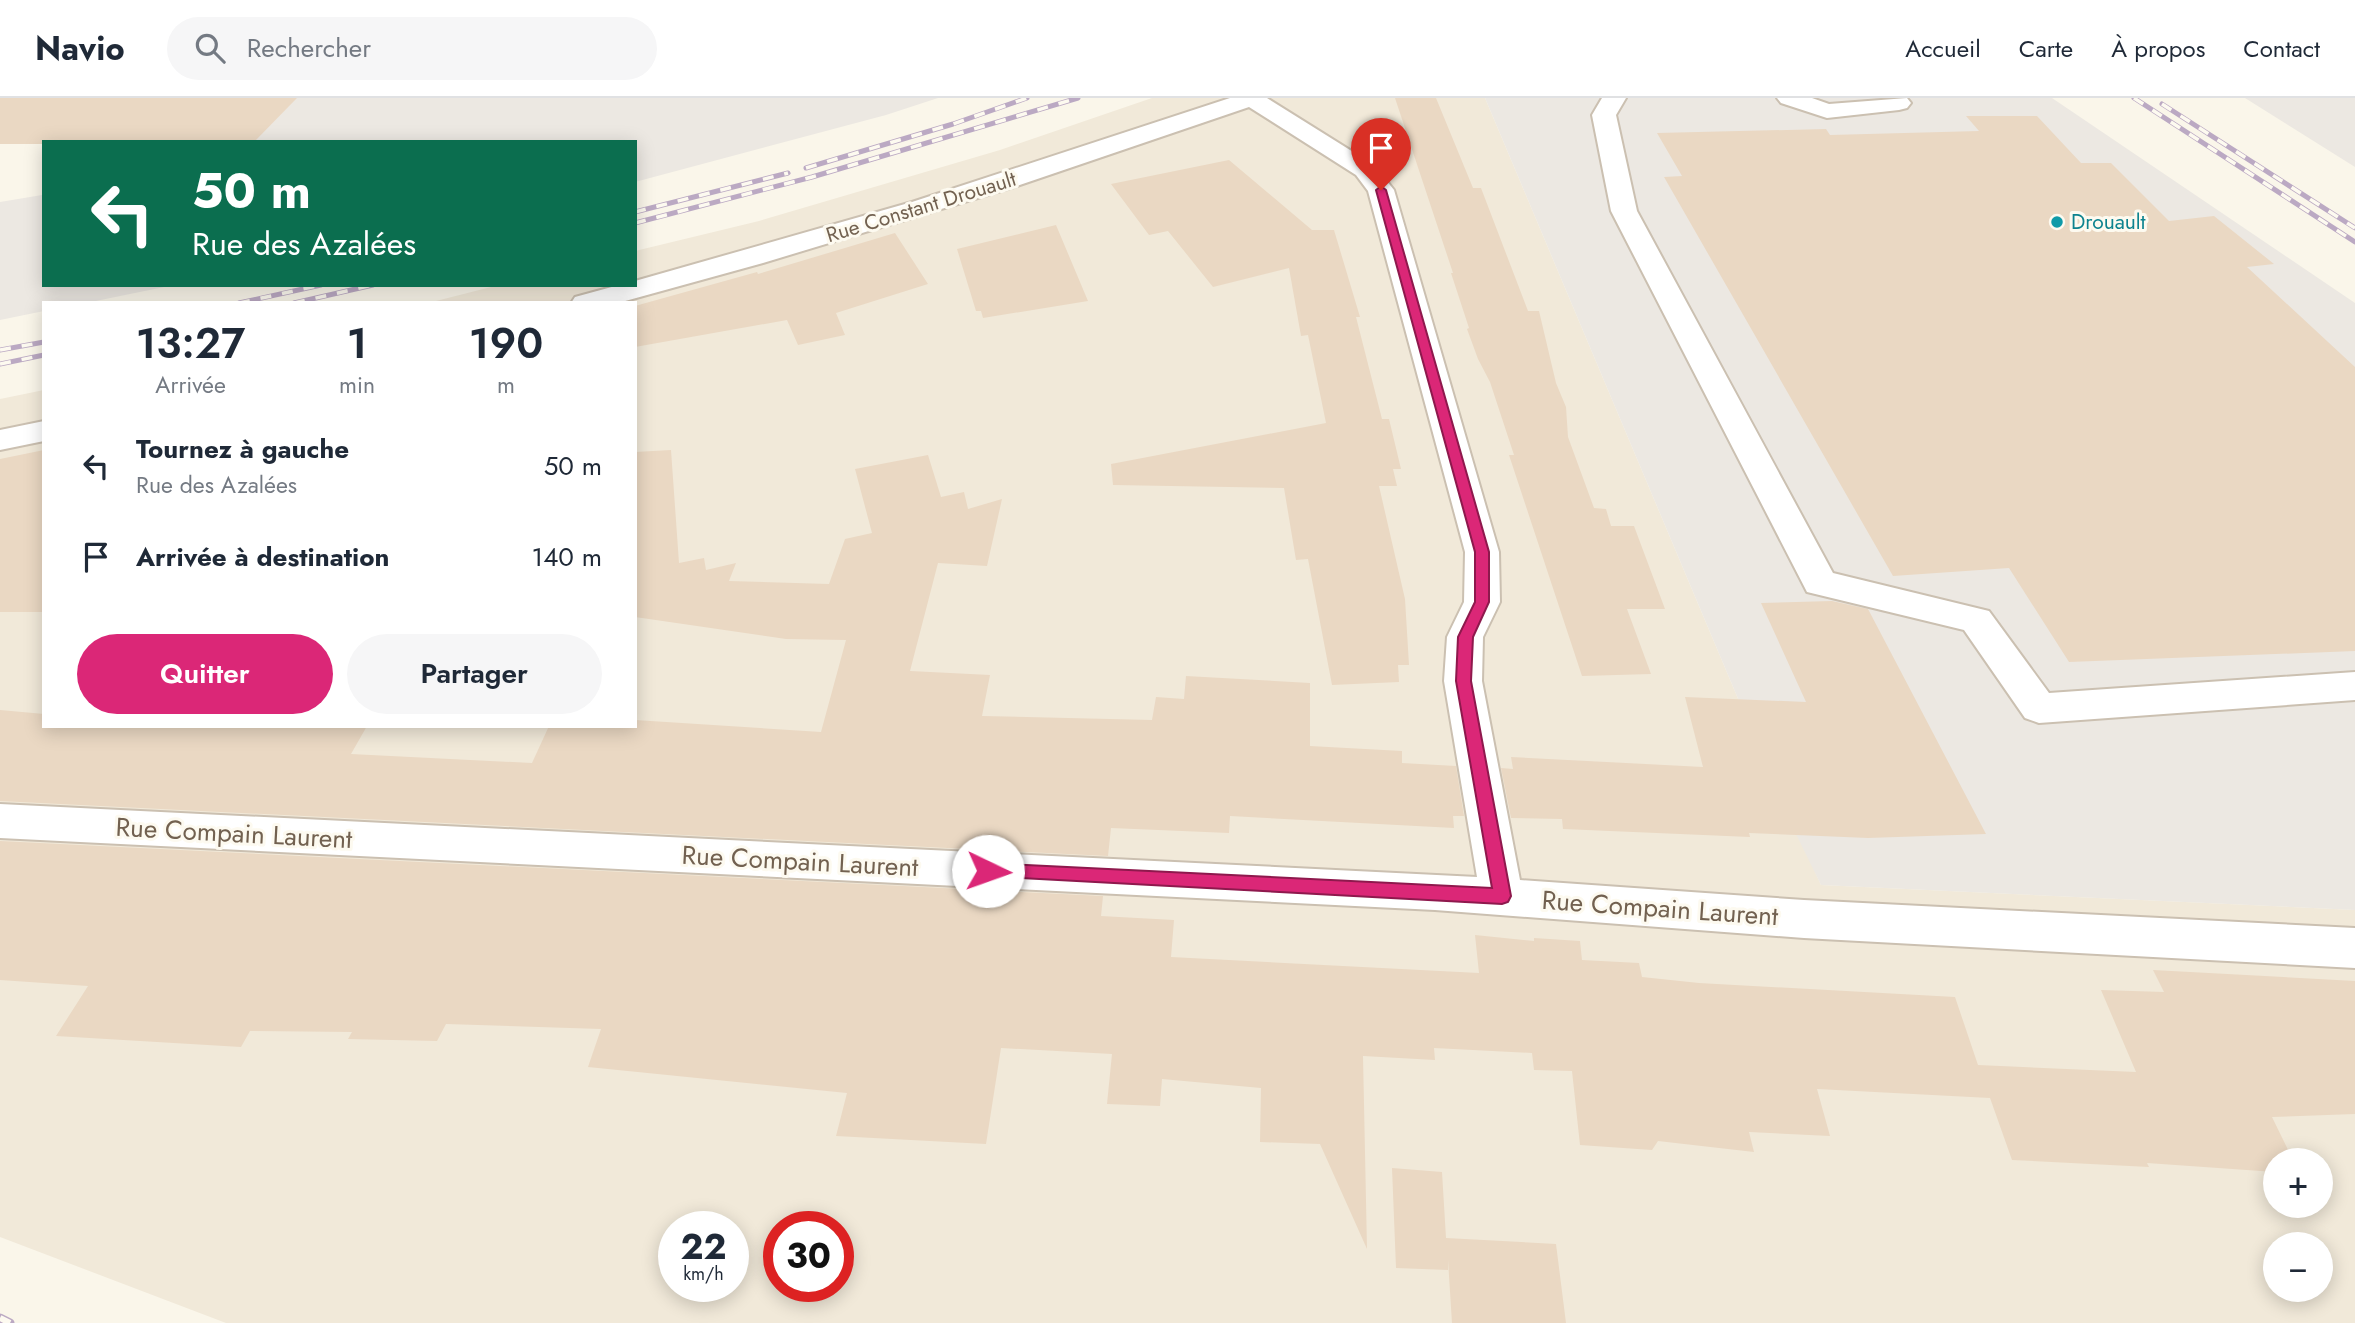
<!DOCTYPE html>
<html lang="fr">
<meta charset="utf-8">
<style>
body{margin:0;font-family:Jost,sans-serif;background:#f6f6f7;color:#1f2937;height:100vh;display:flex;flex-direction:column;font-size:26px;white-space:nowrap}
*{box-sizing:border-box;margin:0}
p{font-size:23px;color:#747a83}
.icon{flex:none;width:38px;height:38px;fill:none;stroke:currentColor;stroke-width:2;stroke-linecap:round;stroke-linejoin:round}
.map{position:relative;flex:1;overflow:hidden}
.panel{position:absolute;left:42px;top:203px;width:595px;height:427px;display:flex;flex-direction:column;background:#fff;border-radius:0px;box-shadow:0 4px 18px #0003}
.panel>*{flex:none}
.banner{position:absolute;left:42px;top:42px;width:595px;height:147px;border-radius:0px;box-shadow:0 4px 18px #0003;background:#0b6e4f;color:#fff;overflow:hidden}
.fabs{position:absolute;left:2263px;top:1050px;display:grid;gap:14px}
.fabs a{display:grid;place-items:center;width:70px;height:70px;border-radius:50%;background:#fff;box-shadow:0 4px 18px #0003;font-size:35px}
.speed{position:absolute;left:658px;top:1113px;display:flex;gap:14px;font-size:35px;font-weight:700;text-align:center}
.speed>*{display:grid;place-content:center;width:91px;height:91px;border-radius:50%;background:#fff;box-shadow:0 4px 18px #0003;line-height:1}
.speed small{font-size:18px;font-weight:400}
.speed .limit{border:10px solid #d22;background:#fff;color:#111}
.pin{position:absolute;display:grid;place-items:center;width:60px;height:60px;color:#fff;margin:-72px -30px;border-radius:50% 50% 50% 0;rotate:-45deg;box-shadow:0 0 7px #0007}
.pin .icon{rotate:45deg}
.me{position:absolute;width:77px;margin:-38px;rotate:93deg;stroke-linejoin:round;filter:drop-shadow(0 0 5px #0008)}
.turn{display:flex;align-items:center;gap:24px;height:147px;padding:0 35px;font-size:32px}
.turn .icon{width:91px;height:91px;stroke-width:2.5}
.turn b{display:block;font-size:49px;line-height:60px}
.eta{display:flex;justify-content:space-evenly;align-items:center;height:119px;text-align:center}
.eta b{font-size:42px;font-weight:600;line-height:49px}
.button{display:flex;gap:14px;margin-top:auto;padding:14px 35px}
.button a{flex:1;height:80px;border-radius:42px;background:#db2777;color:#fff;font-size:28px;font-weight:600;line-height:80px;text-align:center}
.button a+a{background:#f6f6f7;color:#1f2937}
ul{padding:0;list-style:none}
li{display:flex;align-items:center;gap:21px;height:91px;padding:0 35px}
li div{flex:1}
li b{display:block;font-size:26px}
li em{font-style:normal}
header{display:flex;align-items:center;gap:42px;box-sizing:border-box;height:98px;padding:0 35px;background:#fff;border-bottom:2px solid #e0e1e3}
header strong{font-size:33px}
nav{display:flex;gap:38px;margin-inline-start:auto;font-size:24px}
.search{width:490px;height:63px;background:#f6f6f7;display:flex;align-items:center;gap:18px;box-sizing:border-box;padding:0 24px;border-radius:38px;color:#747a83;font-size:26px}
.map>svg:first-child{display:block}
.residential{fill:#f1e9d9;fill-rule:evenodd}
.industrial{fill:#ece8e2}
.building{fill:#ead8c3}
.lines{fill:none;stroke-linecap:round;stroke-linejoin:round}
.minor-casing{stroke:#cbc0b1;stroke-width:4}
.minor{fill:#fff;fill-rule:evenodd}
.rail-far1-casing{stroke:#bba9c3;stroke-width:5}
.rail-casing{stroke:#bba9c3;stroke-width:9}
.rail-far1{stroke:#fdfaf0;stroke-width:3.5;stroke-dasharray:11;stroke-linecap:butt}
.rail{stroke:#fdfaf0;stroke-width:6;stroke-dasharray:19;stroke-linecap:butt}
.route{fill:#db2777;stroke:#8e194d;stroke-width:2}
.culture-dot{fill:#0f9aa8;stroke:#fdfaf0;stroke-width:2.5}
.labels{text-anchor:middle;stroke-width:6;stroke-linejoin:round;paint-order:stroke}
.far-street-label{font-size:21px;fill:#726150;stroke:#fdfaf0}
.far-culture-label{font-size:21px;fill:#0d838f;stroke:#fdfaf0;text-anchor:start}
.street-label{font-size:26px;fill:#726150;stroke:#fdfaf0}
</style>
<header>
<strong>Navio</strong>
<div class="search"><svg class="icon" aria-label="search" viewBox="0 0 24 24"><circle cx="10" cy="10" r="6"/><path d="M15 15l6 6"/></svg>Rechercher</div>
<nav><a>Accueil</a><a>Carte</a><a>À propos</a><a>Contact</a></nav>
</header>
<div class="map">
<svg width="2355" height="1225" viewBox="0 0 2355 1225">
<rect width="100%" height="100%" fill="#faf6ea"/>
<path class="residential" d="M1152 0H1485L1747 622 1821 787 2355 812V1225H226L0 1139V301L44 292V628H635V205H428L499 187H635V153L759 123 1000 52ZM2275 1062H2320V1108H2275ZM674 1129H733V1188H674ZM779 1129H838V1188H779ZM2275 1146H2320V1192H2275Z"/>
<g class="industrial">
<polygon points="0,0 938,0 886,17 635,84 635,44 44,44"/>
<polygon points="1485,0 2052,0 2355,205 2355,812 1821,787 1796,736 1747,622"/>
<polygon points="2245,0 2355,0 2355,69"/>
<polygon points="44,79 44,187 174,187 86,205 44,205 44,213 0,222 0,104 42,97"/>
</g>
<g class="building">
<polygon points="0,0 297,0 254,44 44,46 0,46"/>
<polygon points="1395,0 1436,0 1473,90 1481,90 1528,213 1539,213 1556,285 1566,309 1568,339 1594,410 1606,411 1611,428 1634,428 1665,511 1627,511 1651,576 1582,578 1509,357 1514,357 1490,284 1478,261 1467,231 1469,230 1451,175 1453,175"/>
<polygon points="1966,18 2037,18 2081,65 2111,65 2169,123 2214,118 2274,166 2247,169 2355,269 2355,553 2069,564 2009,470 1893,478 1664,79 1682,78 1657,35 1826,31 1830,37 1979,33"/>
<polygon points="1229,62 1312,132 1334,132 1360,219 1356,219 1382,321 1389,321 1401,371 1393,371 1397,388 1379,388 1405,501 1409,567 1398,567 1399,584 1332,587 1308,461 1296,462 1284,390 1113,387 1111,366 1326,325 1308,237 1301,238 1289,170 1213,189 1168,133 1149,137 1111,86"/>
<polygon points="1056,127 1088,203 983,220 981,213 976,213 957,151"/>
<polygon points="895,135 928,186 836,215 845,237 798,247 787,222 635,249 635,208 757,174 758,176"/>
<polygon points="44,352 44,514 0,514 0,361"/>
<polygon points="671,352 679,465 704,460 706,472 736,465 729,483 829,486 845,441 872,435 855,371 928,357 941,399 964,394 968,411 1002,401 987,468 938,465 910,573 990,577 982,618 1152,622 1156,599 1184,601 1186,578 1310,585 1310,648 1402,653 1402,665 1456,668 1464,718 1453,718 1454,730 1230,718 1229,735 1111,730 1108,758 0,703 0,612 44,616 44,628 367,628 351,656 532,665 549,628 635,628 635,622 821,634 846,542 786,541 635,519 635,354"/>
<polygon points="1832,503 1868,511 1986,736 1868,740 1749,735 1750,739 1563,731 1562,721 1511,720 1501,670 1513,671 1511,659 1703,669 1685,599 1806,604 1761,505"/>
<polygon points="0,743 1103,798 1101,818 1174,822 1171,859 1479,875 1475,837 1534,843 1534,840 1580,843 1582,862 1639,865 1642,879 1699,885 1955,899 1978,967 2136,974 2101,892 2164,894 2153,872 2355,883 2355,1016 2272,1019 2293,1062 2275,1062 2275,1074 2147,1065 2149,1069 2012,1062 1984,983 1990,1000 1817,991 1830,1038 1749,1034 1754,1054 1658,1043 1652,1052 1580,1047 1572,973 1534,972 1532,955 1434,950 1435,962 1363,958 1367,1151 1320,1046 1260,1044 1261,990 1162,981 1160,1008 1107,1006 1112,956 1001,950 986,1046 836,1038 847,995 588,969 601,931 446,926 437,943 348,941 352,934 250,933 241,949 56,938 88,888 0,882"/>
<polygon points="1392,1070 1442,1074 1446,1140 1556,1146 1566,1225 1452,1225 1448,1162 1448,1172 1396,1170"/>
</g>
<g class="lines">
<g class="minor-casing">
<g id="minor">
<polygon points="1230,0 1267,0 1374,67 1394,92 1499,454 1500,504 1483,539 1482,583 1520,782 1804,802 2355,830 2355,870 1804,840 1435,812 0,740 0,706 1477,779 1444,583 1447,539 1464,504 1465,454 1368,93 1356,77 1249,9 1014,89 763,165 618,205 571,205 575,199 619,187 635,187 635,183 912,104"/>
<polygon points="1602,0 1626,0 1616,17 1637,113 1833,475 1989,513 2049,595 2355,574 2355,602 2039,625 2025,620 1964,532 1807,494 1611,113 1592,17"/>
<polygon points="1777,0 1812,0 1829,6 1907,0 1911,5 1907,10 1899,12 1827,20 1781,5"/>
<polygon points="44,323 44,343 0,352 0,332"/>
</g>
</g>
<use href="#minor" class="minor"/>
<g class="rail-far1-casing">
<g id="rail-far1">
<polyline points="2134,0 2355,144"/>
<polyline points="2162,6 2355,130"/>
<polyline points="806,70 953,26 1027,0"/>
<polyline points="635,114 788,75"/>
<polyline points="635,125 812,79 1078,0"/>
<polyline points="239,205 321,187"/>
<polyline points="294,205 373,187"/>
<polyline points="0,252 44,244"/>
<polyline points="0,266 44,257"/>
</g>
</g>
<g class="rail-casing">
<polyline id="rail" points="0,1220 10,1225"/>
</g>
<use href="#rail-far1" class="rail-far1"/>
<use href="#rail" class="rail"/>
</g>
<polygon class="route" points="1381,88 1386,92 1489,454 1489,504 1473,539 1471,583 1511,798 1508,804 1502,806 982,778 979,773 982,767 988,765 1492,790 1456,583 1458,539 1475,504 1475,454 1376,92"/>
<circle class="culture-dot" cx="2057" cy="124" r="7"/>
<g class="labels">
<g class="far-street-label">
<text transform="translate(921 109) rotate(-17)" y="7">Rue Constant Drouault</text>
</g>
<g class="far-culture-label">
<text x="2071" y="131">Drouault</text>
</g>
<g class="street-label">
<text transform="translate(234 735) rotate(3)" y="9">Rue Compain Laurent</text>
<text transform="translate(800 763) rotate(3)" y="9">Rue Compain Laurent</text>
<text transform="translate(1660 810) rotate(4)" y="9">Rue Compain Laurent</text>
</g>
</g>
</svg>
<div class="fabs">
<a>+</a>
<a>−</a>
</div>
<div class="speed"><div>22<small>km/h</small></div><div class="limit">30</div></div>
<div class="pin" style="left:1381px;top:92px;background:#d93025"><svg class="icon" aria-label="arrive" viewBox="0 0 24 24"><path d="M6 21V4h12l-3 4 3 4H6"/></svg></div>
<svg class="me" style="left:988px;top:773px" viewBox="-20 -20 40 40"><circle r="19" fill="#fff"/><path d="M0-13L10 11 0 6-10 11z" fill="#db2777"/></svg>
<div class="banner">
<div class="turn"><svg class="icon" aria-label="left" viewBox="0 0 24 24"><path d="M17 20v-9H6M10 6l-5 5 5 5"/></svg><div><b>50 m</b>Rue des Azalées</div></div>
</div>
<section class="panel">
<div class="eta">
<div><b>13:27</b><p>Arrivée</p></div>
<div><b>1</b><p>min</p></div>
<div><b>190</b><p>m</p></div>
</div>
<ul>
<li><svg class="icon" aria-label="left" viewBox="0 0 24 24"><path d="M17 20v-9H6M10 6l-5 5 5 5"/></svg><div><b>Tournez à gauche</b><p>Rue des Azalées</p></div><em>50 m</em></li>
<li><svg class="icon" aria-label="arrive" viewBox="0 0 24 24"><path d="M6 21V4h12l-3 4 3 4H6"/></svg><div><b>Arrivée à destination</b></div><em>140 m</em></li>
</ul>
<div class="button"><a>Quitter</a><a>Partager</a></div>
</section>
</div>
